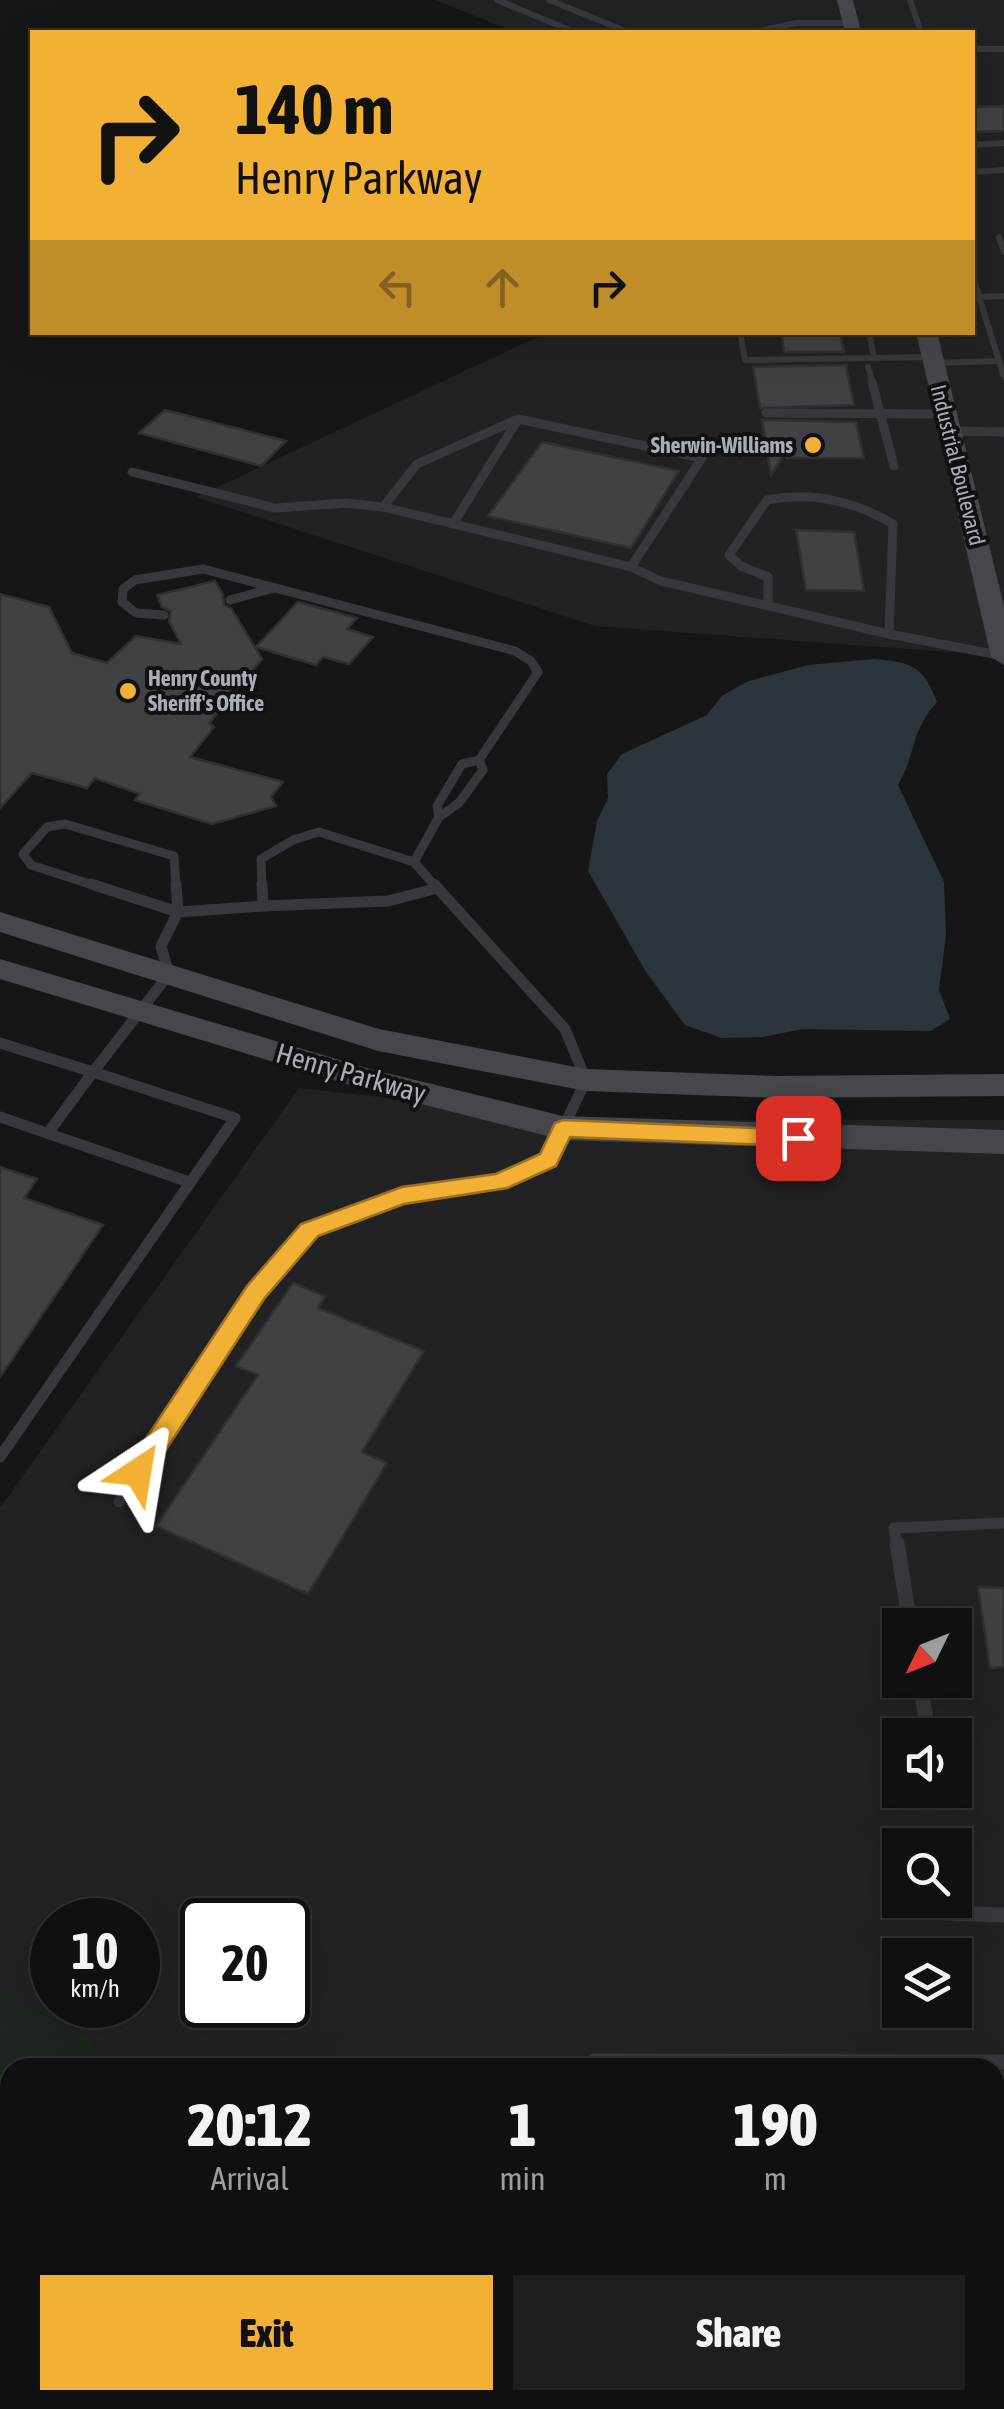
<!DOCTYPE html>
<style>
body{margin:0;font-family:"Asap Condensed",sans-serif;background:#1e1e20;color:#f1f3f6;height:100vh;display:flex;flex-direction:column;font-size:38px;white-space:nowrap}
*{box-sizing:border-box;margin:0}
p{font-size:32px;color:#9c9d9f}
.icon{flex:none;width:55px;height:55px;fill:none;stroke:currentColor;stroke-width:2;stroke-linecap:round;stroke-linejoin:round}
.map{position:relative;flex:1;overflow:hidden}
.details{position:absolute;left:0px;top:2058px;width:1005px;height:352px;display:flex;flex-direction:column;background:#101012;border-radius:30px 30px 0 0;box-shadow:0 10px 40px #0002,0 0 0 2px #303032}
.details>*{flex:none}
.guide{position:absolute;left:30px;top:30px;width:945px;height:305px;border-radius:0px;box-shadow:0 10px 40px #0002,0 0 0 2px #303032;background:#f2b134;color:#111;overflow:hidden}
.needle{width:65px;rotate:227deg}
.fabs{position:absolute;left:882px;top:1608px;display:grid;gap:20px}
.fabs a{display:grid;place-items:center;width:90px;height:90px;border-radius:0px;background:#101012;box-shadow:0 10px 40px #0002,0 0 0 2px #303032;font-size:50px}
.speed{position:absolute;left:30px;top:1898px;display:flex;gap:20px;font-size:50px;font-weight:700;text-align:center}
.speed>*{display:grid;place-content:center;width:130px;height:130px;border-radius:50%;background:#101012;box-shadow:0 10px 40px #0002,0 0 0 2px #303032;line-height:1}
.speed small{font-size:25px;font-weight:400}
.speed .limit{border:5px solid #111;border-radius:15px;background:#fff;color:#111}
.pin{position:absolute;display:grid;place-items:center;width:85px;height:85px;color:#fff;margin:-42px;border-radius:20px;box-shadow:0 5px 15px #0006}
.me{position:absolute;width:110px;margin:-55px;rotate:33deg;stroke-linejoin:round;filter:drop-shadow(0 0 8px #0008)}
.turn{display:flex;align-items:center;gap:35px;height:210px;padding:0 40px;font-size:45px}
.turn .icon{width:130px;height:130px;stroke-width:2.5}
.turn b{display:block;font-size:70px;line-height:85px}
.lanes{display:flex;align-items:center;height:95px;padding:0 40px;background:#0003;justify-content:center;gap:50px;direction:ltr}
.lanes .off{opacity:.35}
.eta{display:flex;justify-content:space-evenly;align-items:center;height:170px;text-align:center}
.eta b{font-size:60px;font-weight:800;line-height:70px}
.primary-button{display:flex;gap:20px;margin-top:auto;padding:20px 40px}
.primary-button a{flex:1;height:115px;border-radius:0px;background:#f2b134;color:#111;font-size:40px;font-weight:800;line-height:115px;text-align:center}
.primary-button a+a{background:#1e1e20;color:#f1f3f6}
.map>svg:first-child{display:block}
.built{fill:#222225;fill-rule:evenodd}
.green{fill:#1e261f}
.water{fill:#2c353c}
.building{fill:#404145;stroke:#303034;stroke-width:2.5}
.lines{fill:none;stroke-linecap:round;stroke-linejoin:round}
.lane-far3{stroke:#37383d;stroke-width:6}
.lane-far2{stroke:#37383d;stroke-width:9}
.lane-far1{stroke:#37383d;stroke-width:11}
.lane{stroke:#37383d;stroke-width:15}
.secondary{fill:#45474d;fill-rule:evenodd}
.route{fill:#f2b134;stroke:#9d7322;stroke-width:2.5}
.poi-dot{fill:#f2b134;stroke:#111113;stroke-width:4}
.labels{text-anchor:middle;stroke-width:8;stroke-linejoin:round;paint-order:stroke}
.far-poi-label{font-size:22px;font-weight:bold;fill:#a8adb8;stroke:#111113;text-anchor:end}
.far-street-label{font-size:22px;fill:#a8adb8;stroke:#111113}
.street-label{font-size:28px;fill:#a8adb8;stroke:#111113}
</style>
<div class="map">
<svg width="1004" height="2409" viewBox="0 0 1004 2409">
<rect width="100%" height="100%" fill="#161618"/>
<g class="built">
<polygon points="435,0 1004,0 1004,656 595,626 196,497 546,333 972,332 972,32 516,32"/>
<path d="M299 1088 582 1120H1004V2409H261L257 2400H995V2068L104 2067 91 2039 0 1991V1508ZM900 1625H955V1680H900ZM900 1735H955V1790H900ZM900 1845H955V1900H900ZM52 1920H138V2005H52ZM202 1920H288V2005H202ZM900 1955H955V2010H900Z"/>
</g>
<polygon class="green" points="0,1991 91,2039 104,2067 10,2068 10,2400 257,2400 261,2409 0,2409"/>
<path class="water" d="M875 659C913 663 923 666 937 702 909 734 917 752 898 785L944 882 946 935 939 990 950 1019 931 1031 802 1029 763 1037 722 1038 685 1025 646 972 588 871 597 821 608 798 607 774 622 754 707 715 722 696 746 682 808 665Z"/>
<g class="building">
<polygon points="1004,106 1004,131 972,132 972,107"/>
<polygon points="781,332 840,332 844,352 784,352"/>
<polygon points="846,365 854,405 760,408 753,367"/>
<polygon points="165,410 286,441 261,466 139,433"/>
<polygon points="762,420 856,422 864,458 787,458 786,451 771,475"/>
<polygon points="542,442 679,471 631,548 488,516"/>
<polygon points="796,530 854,532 864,591 806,590"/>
<polygon points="215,581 223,595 224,605 231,608 262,659 209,723 214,727 190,757 283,782 271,797 276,806 212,824 135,800 140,794 95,778 87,788 32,773 0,808 0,594 49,607 72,653 107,663 136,636 181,644 169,621 171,611 162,607 157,595"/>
<polygon points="298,602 357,618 347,629 373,637 349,664 323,657 316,665 256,647"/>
<polygon points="0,1167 37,1179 24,1198 103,1225 0,1377"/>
<polygon points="293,1283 325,1296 318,1308 424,1351 362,1452 387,1463 308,1594 156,1526 258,1375 236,1366"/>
<polygon points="978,1587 1004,1588 1004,1667 990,1668"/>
</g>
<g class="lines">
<g class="lane-far3">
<polyline points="497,0 574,32"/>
<polyline points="549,0 628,32"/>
<polyline points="910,0 921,32"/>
<polyline points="754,32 796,23 851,23"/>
<polyline points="972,49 1004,49"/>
<polyline points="972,145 1004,143"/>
<polyline points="972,172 1004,170"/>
<polyline points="999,237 1004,252"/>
<polyline points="972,274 1004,377"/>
<polyline points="980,297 1004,296"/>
<polyline points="740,332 745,360 932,357"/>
<polyline points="869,332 874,358"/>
<polyline points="933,363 998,361"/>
<polyline points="868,367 873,384"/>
</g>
<g class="lane-far2">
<polyline points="872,382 894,466"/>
<polyline points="766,413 945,414"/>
<polygon points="518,419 702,458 631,567 383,507 417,464"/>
<polyline points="950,431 1004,432"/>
<polyline points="132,472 275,508 346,503 383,507"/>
<polyline points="453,524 517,421"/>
<polyline points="631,567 661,581 889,634 1004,656"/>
<polyline points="230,600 274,588"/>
<path d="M768 606V577L741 566 729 555 767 500C811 491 854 501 893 524L889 634"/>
<polyline points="164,615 136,613 122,602 123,589 135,580 203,569 515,651 531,661 538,672 479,760"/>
<polygon points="479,760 483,770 459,803 439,817 437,806 462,764"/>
<polyline points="414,862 439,817"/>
<polyline points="99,887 31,865 23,854 47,827 65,824 174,856 176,887"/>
<polyline points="262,887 261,859 293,840 319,832 414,862 436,887"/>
</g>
<g class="lane-far1">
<polyline points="91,884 178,912 176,884"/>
<polyline points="263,906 388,901 438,888"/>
<polyline points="0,1043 93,1072 48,1133"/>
<polyline points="0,1117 189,1182"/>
<polyline points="0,1457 235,1118 93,1072 169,974 161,946 178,912 263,906 262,884"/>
<polyline points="119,1502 256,1293 309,1230 402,1195 499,1182 548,1160 586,1080 565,1029 434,884"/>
<polyline points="897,1546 894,1528 1004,1523"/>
</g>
<g class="lane">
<polyline points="897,1543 910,1625"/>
<polyline points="919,1680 929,1735"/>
<polyline points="945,1913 1004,1915"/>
<polyline points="594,2061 1004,2062"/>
<polyline points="855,2400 856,2409"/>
</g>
<g class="secondary">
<polygon points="837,0 853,0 861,32 845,32"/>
<polygon points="916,332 937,332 1004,606 1004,665 991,657"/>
<polygon points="0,912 379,1029 586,1069 775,1076 1004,1074 1004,1096 775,1098 586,1091 378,1051 0,932"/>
<polygon points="0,959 370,1069 563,1116 1004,1130 1004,1154 563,1140 370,1091 0,979"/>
</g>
</g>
<polygon class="route" points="563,1120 798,1130 809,1138 798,1146 570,1137 556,1166 507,1188 404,1204 318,1236 264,1299 147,1479 138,1483 129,1479 126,1472 129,1464 247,1286 301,1224 402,1187 496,1174 540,1154 555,1123"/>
<g class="poi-dot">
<circle cx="813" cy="445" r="10"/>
<circle cx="128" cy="691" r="10"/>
</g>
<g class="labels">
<g class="far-poi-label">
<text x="793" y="453">Sherwin-Williams</text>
<text x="148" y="686" text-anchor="start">Henry County<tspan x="148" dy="25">Sheriff's Office</tspan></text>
</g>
<g class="far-street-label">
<text transform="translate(958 465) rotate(76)" y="8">Industrial Boulevard</text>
</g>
<g class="street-label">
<text transform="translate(351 1073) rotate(16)" y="10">Henry Parkway</text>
</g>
</g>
</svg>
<div class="fabs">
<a><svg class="needle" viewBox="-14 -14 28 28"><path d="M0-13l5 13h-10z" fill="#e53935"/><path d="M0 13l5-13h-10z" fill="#9c9d9f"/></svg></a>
<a><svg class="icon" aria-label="sound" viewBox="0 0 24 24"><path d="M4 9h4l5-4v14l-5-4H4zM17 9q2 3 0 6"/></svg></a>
<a><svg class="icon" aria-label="search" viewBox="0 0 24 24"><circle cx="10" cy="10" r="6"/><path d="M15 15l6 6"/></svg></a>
<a><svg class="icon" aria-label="layers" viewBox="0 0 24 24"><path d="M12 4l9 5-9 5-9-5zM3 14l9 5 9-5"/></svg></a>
</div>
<div class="speed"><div>10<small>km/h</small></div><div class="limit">20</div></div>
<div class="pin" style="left:798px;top:1138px;background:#d93025"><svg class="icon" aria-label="arrive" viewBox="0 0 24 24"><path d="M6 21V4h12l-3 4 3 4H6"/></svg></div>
<svg class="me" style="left:138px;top:1472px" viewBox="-20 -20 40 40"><path d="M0-17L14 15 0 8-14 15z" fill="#f2b134" stroke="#fff" stroke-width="4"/></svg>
<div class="guide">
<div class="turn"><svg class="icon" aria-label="right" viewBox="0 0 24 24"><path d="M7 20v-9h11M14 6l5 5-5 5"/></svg><div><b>140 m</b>Henry Parkway</div></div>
<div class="lanes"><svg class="icon off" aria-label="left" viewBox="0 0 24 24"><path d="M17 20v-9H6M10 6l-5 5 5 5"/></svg><svg class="icon off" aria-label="ahead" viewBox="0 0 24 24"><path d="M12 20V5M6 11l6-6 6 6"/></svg><svg class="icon" aria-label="right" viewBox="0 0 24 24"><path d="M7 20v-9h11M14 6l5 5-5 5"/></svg></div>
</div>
<section class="details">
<div class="eta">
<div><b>20:12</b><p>Arrival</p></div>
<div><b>1</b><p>min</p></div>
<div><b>190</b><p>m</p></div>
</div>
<div class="primary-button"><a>Exit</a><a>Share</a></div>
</section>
</div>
